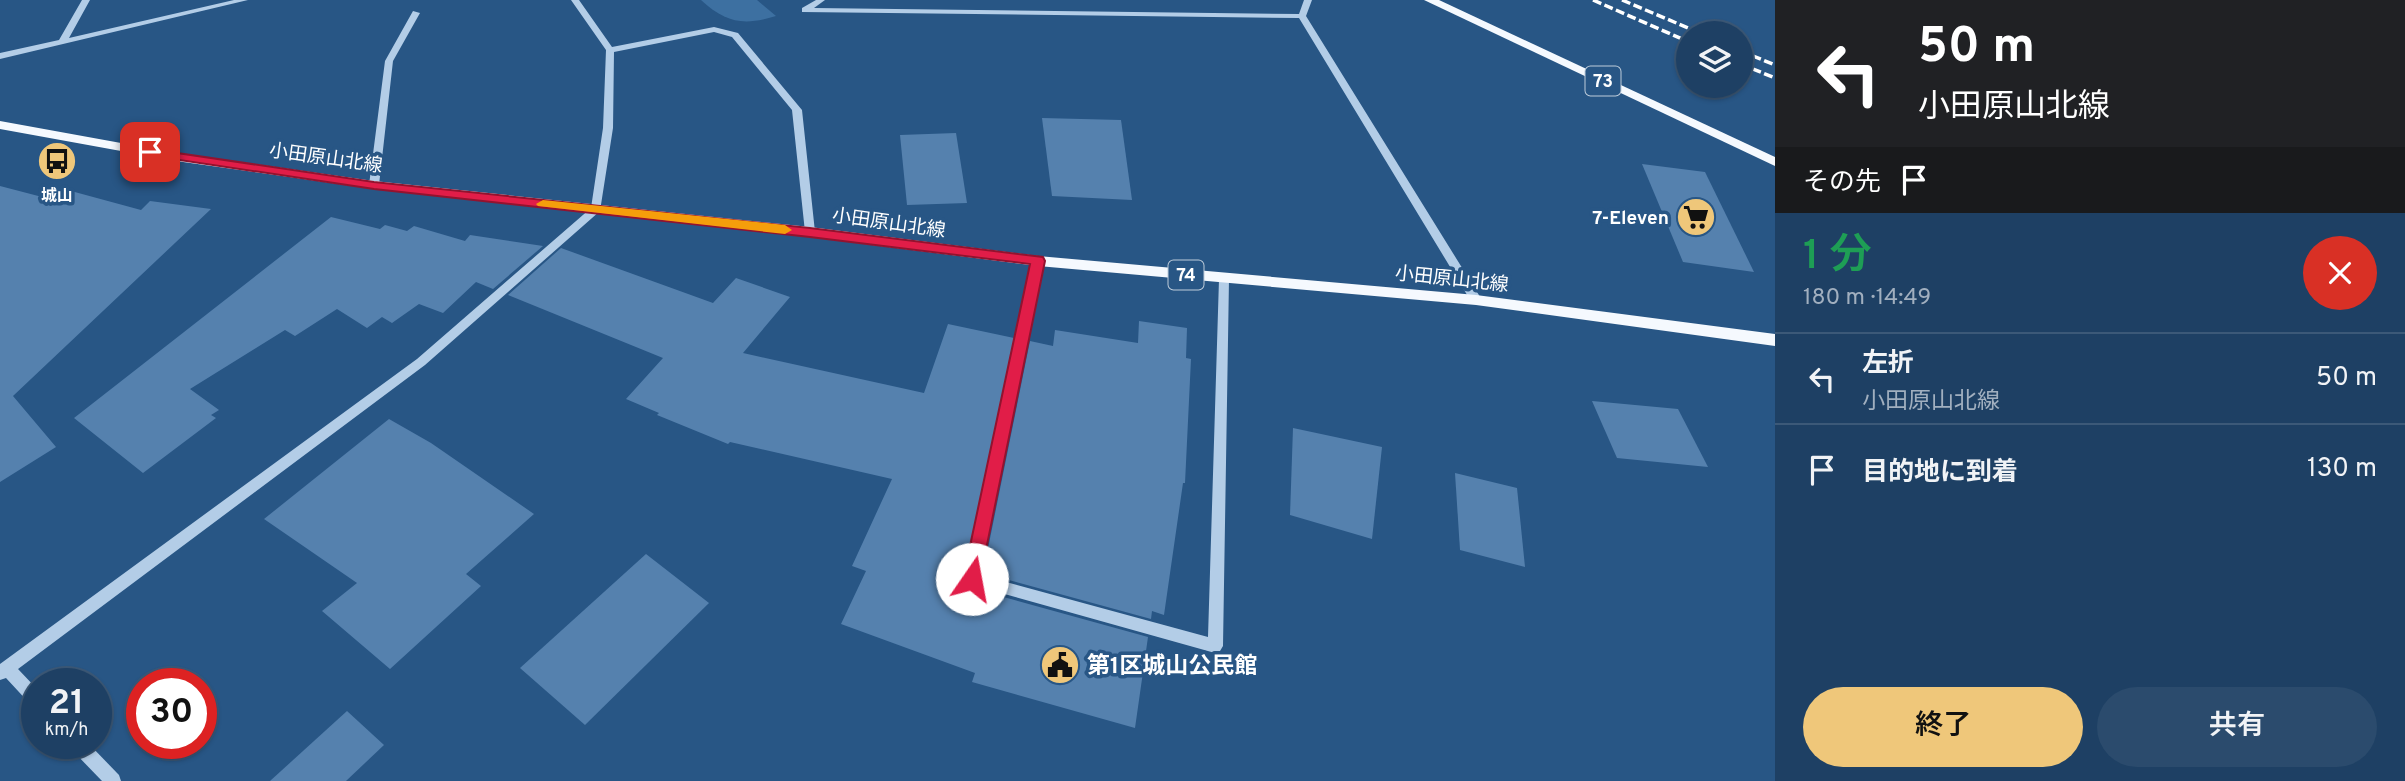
<!DOCTYPE html>
<html lang="ja">
<meta charset="utf-8">
<style>
body{margin:0;font-family:Overpass,"Noto Sans JP",sans-serif;background:#2b4b6d;color:#f1f3f6;height:100vh;display:flex;flex-direction:column;font-size:26px;white-space:nowrap}
*{box-sizing:border-box;margin:0}
p{font-size:23px;color:#a1afbf}
.icon{flex:none;width:38px;height:38px;fill:none;stroke:currentColor;stroke-width:2;stroke-linecap:round;stroke-linejoin:round}
.map{position:relative;flex:1;overflow:hidden}
.panel{display:flex;flex-direction:column;background:#1e4064;width:630px}
.panel>*{flex:none}
.hud{background:#202124;color:#fff;overflow:hidden}
.fabs{position:absolute;left:1676px;top:21px;display:grid;gap:14px}
.fabs a{display:grid;place-items:center;width:77px;height:77px;border-radius:50%;background:#1e4064;box-shadow:0 2px 5px #0004,0 0 0 2px #3c5978;font-size:35px}
.speed{position:absolute;left:21px;top:668px;display:flex;gap:14px;font-size:35px;font-weight:700;text-align:center}
.speed>*{display:grid;place-content:center;width:91px;height:91px;border-radius:50%;background:#1e4064;box-shadow:0 2px 5px #0004,0 0 0 2px #3c5978;line-height:1}
.speed small{font-size:18px;font-weight:400}
.speed .limit{border:10px solid #d22;background:#fff;color:#111}
.pin{position:absolute;display:grid;place-items:center;width:60px;height:60px;color:#fff;margin:-30px;border-radius:14px;box-shadow:0 4px 10px #0006}
.me{position:absolute;width:77px;margin:-38px;rotate:12deg;stroke-linejoin:round;filter:drop-shadow(0 0 5px #0008)}
.turn{display:flex;align-items:center;gap:24px;height:147px;padding:0 28px;font-size:32px}
.turn .icon{width:91px;height:91px;stroke-width:2.5}
.turn b{display:block;font-size:49px;line-height:60px}
.then{display:flex;align-items:center;height:66px;padding:0 28px;background:#0003;gap:14px;font-size:26px}
.round{display:grid;place-items:center;flex:none;width:74px;height:74px;border-radius:37px;background:#2b4b6d}
.head{display:flex;align-items:center;justify-content:space-between;height:119px;padding:0 28px}
h1{font-size:42px;font-weight:600;line-height:52px;color:#1e9e55}
.primary-button{display:flex;gap:14px;margin-top:auto;padding:14px 28px}
.primary-button a{flex:1;height:80px;border-radius:42px;background:#efc77a;color:#111;font-size:28px;font-weight:600;line-height:80px;text-align:center}
.primary-button a+a{background:#2b4b6d;color:#f1f3f6}
ul{padding:0;list-style:none}
li{display:flex;align-items:center;gap:21px;height:91px;padding:0 28px;border-top:2px solid #3c5978}
li div{flex:1}
li b{display:block;font-size:26px}
li em{font-style:normal}
main{display:flex;flex:1;min-height:0}
.map>svg:first-child{display:block}
.green{fill:#3d70a1}
.building{fill:#5581ae}
.lines{fill:none;stroke-linecap:round;stroke-linejoin:round}
.minor{fill:#b3cde7;fill-rule:evenodd}
.major{fill:#f5f9fe;fill-rule:evenodd}
.rail{stroke:#fff;stroke-width:3.5;stroke-dasharray:9 3.5;stroke-linecap:butt}
.route{fill:#e11d48;stroke:#92132f;stroke-width:2}
.slow{fill:#f59e0b}
.labels{text-anchor:middle;stroke-width:7;stroke-linejoin:round;paint-order:stroke}
.far-poi-label{font-size:16px;font-weight:bold;fill:#fff;stroke:#285685}
.shield{fill:#285685;stroke:#beccda;stroke-width:2}
.shield-label{font-size:18px;font-weight:bold;fill:#fff}
.street-label{font-size:19px;fill:#fff;stroke:#285685}
.poi-label{font-size:19px;font-weight:bold;fill:#fff;stroke:#285685;text-anchor:end}
.near-poi-label{font-size:23px;font-weight:bold;fill:#fff;stroke:#285685;text-anchor:start}
</style>
<main>
<div class="map">
<svg width="1775" height="781" viewBox="0 0 1775 781">
<rect width="100%" height="100%" fill="#285685"/>
<path class="green" d="M701 0H757L776 16C744 26 726 23 701 0Z"/>
<g class="building">
<polygon points="1042,118 1121,120 1132,200 1052,196"/>
<polygon points="956,133 967,203 907,205 900,135"/>
<polygon points="1642,164 1705,172 1754,272 1683,262"/>
<polygon points="0,186 46,198 60,188 141,210 150,201 211,209 13,396 56,447 0,482"/>
<polygon points="331,217 380,229 385,225 407,231 414,226 465,241 470,235 543,246 493,289 476,282 443,313 419,304 392,323 382,317 367,328 337,309 295,336 285,330 190,389 219,410 211,415 216,418 143,473 74,418"/>
<polygon points="561,248 713,303 736,278 790,297 743,353 924,393 948,324 1014,338 963,580 971,588 1148,637 1135,728 972,682 975,673 841,624 866,571 852,566 892,479 730,442 728,444 657,415 659,413 626,399 663,358 508,295"/>
<polygon points="1139,321 1187,328 1186,358 1191,359 1185,483 1183,483 1164,615 1152,611 1151,619 983,573 1030,341 1053,346 1055,330 1138,343"/>
<polygon points="1592,401 1678,409 1708,467 1617,458"/>
<polygon points="389,419 431,443 534,514 466,574 481,586 390,669 322,611 357,583 264,519"/>
<polygon points="1293,428 1382,447 1372,539 1290,515"/>
<polygon points="1455,473 1517,488 1525,567 1460,550"/>
<polygon points="646,554 709,603 585,725 520,668"/>
<polygon points="347,711 384,745 346,781 270,781"/>
</g>
<g class="lines">
<g class="minor">
<polygon points="82,0 90,0 69,38 234,0 248,0 0,59 0,53 59,40"/>
<polygon points="571,0 579,0 612,47 714,27 738,33 802,110 815,232 814,234 806,234 805,232 792,110 732,37 714,32 614,52 613,128 600,211 425,365 18,669 37,689 37,707 31,705 6,678 0,680 0,664 417,359 591,208 603,128 606,50"/>
<polygon points="816,0 825,0 814,8 1299,14 1304,0 1312,0 1306,16 1482,300 1480,303 1472,303 1299,18 802,12 802,8"/>
<polygon points="413,11 420,13 393,61 379,185 374,188 369,185 385,61"/>
<polygon points="1038,257 1043,261 980,575 1208,637 1219,279 1220,276 1228,276 1229,279 1223,646 1220,651 1215,653 972,585 967,583 965,579 1033,261"/>
<polygon points="70,744 89,744 119,775 121,781 102,781 72,750"/>
</g>
<g class="major">
<polygon points="1424,0 1439,0 1775,157 1775,166"/>
<polygon points="0,121 176,153 374,181 810,227 1038,256 1476,295 1775,334 1775,346 1476,305 1038,266 810,237 374,189 176,161 0,129"/>
</g>
<g class="rail">
<polyline points="1593,0 1689,42"/>
<polyline points="1622,0 1700,33"/>
<polyline points="1741,51 1775,65"/>
<polyline points="1741,64 1775,78"/>
</g>
</g>
<polygon class="route" points="150,149 374,182 810,228 1043,257 1045,261 979,584 972,587 965,584 963,579 1030,264 810,237 374,189 146,155 146,150"/>
<polygon class="slow" points="543,200 785,225 792,230 785,234 538,206 536,204"/>
<defs>
<g id="bus-disc" transform="scale(2.0125)"><circle r="9.5" fill="#efc77a" stroke="#285685"/><path d="M-5-6H5V4H4V6H2V4H-2V6H-4V4H-5ZM-3.5-4V0h7V-4ZM-3.5 1.2v1.5H-2V1.2ZM2 1.2v1.5H3.5V1.2Z" fill="#111"/></g>
<g id="supermarket-disc" transform="scale(2.0125)"><circle r="9.5" fill="#efc77a" stroke="#285685"/><path d="M-6-5.5h2.5l.6 2H6L4.5 2H-2.5L-4.4-4H-6ZM-1.5 3.2a1.3 1.3 0 1 0 .1 0ZM3 3.2a1.3 1.3 0 1 0 .1 0Z" fill="#111"/></g>
<g id="civic-disc" transform="scale(2.0125)"><circle r="9.5" fill="#efc77a" stroke="#285685"/><path d="M-.6-6.5H3V-4.5H.6V-3L4-1V1h2V6H-6V1h2V-1L-.6-3ZM-1.2 2.5V6h2.4V2.5Z" fill="#111"/></g>
</defs>
<g fill-rule="evenodd">
<use href="#bus-disc" x="57" y="161"/>
<use href="#supermarket-disc" x="1696" y="217"/>
<use href="#civic-disc" x="1060" y="665"/>
</g>
<g class="labels">
<g class="far-poi-label">
<text x="57" y="201">城山</text>
</g>
<g class="shield">
<rect x="1585.5" y="66.5" width="35" height="29" rx="5"/>
<rect x="1168.5" y="260.5" width="35" height="29" rx="5"/>
</g>
<g class="shield-label">
<text x="1603" y="87">73</text>
<text x="1186" y="281">74</text>
</g>
<g class="street-label">
<text transform="translate(326 157) rotate(8)" y="7">小田原山北線</text>
<text transform="translate(889 222) rotate(8)" y="7">小田原山北線</text>
<text transform="translate(1452 278) rotate(6)" y="7">小田原山北線</text>
</g>
<g class="poi-label">
<text x="1669" y="224">7-Eleven</text>
</g>
<g class="near-poi-label">
<text x="1087" y="673">第1区城山公民館</text>
</g>
</g>
</svg>
<div class="fabs">
<a><svg class="icon" aria-label="layers" viewBox="0 0 24 24"><path d="M12 4l9 5-9 5-9-5zM3 14l9 5 9-5"/></svg></a>
</div>
<div class="speed"><div>21<small>km/h</small></div><div class="limit">30</div></div>
<div class="pin" style="left:150px;top:152px;background:#d93025"><svg class="icon" aria-label="arrive" viewBox="0 0 24 24"><path d="M6 21V4h12l-3 4 3 4H6"/></svg></div>
<svg class="me" style="left:972px;top:579px" viewBox="-20 -20 40 40"><circle r="19" fill="#fff"/><path d="M0-13L10 11 0 6-10 11z" fill="#e11d48"/></svg>
</div>
<section class="panel">
<div class="hud">
<div class="turn"><svg class="icon" aria-label="left" viewBox="0 0 24 24"><path d="M17 20v-9H6M10 6l-5 5 5 5"/></svg><div><b>50 m</b>小田原山北線</div></div>
<div class="then">その先<svg class="icon" aria-label="arrive" viewBox="0 0 24 24"><path d="M6 21V4h12l-3 4 3 4H6"/></svg></div>
</div>
<div class="head"><div><h1>1 分</h1><p>180 m · 14:49</p></div><a class="round" style="background:#d93025;color:#fff"><svg class="icon" aria-label="close" viewBox="0 0 24 24"><path d="M6 6l12 12M18 6L6 18"/></svg></a></div>
<ul>
<li><svg class="icon" aria-label="left" viewBox="0 0 24 24"><path d="M17 20v-9H6M10 6l-5 5 5 5"/></svg><div><b>左折</b><p>小田原山北線</p></div><em>50 m</em></li>
<li><svg class="icon" aria-label="arrive" viewBox="0 0 24 24"><path d="M6 21V4h12l-3 4 3 4H6"/></svg><div><b>目的地に到着</b></div><em>130 m</em></li>
</ul>
<div class="primary-button"><a>終了</a><a>共有</a></div>
</section>
</main>
